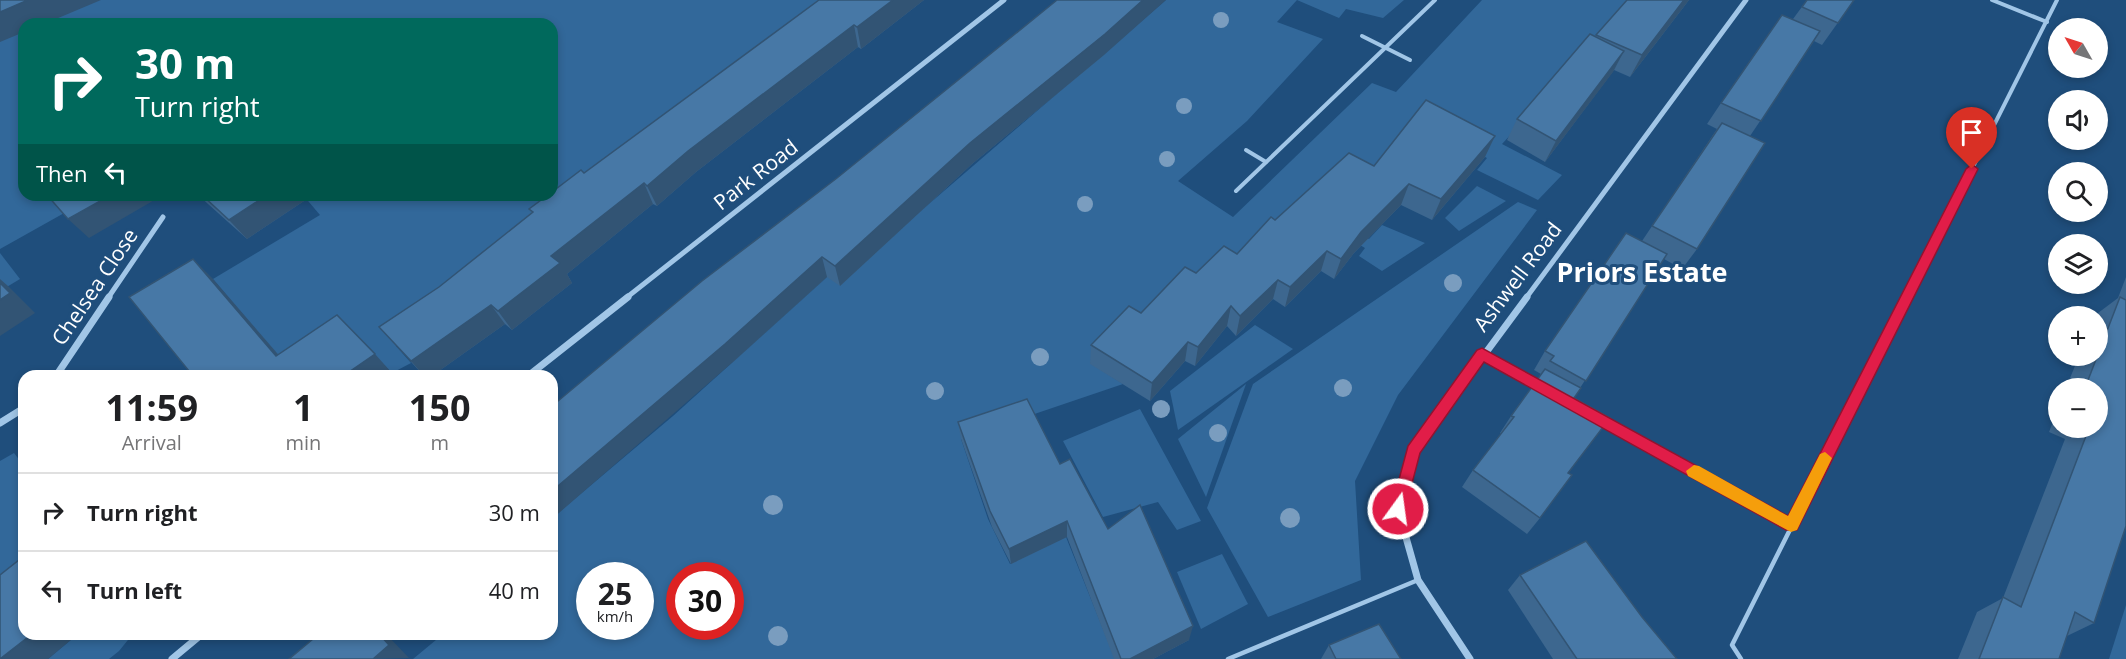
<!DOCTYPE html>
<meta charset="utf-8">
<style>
body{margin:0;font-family:"Open Sans",sans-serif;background:#f6f6f6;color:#202124;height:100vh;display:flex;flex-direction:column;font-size:22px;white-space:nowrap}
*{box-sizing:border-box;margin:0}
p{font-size:20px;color:#757577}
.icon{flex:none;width:33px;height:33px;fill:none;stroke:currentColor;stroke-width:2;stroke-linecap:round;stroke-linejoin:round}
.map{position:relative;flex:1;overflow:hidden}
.side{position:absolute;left:18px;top:370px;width:540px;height:270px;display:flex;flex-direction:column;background:#fff;border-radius:18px;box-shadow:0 3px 9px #0003}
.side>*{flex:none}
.hud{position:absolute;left:18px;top:18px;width:540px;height:183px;border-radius:18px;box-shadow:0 3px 9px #0003;background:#00695c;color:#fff;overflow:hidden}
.needle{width:39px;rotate:309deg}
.buttons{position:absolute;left:2048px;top:18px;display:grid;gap:12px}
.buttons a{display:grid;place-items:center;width:60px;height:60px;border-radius:50%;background:#fff;box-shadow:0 3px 9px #0003;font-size:30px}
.speed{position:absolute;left:576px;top:562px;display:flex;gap:12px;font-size:30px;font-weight:700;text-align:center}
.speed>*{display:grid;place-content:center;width:78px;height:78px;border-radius:50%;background:#fff;box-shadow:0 3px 9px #0003;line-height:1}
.speed small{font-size:15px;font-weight:400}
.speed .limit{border:9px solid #d22;background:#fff;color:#111}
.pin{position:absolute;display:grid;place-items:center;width:51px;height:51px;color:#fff;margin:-62px -26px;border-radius:50% 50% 50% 0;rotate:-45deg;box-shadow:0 0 6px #0007}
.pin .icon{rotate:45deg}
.me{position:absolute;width:66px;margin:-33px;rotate:14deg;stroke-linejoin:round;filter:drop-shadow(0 0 4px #0008)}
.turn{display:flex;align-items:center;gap:21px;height:126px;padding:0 18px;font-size:27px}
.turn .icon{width:78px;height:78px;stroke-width:2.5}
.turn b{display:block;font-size:42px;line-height:51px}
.then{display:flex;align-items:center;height:57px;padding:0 18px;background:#0003;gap:12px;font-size:22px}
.eta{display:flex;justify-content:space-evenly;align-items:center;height:102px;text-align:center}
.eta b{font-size:36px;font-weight:700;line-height:42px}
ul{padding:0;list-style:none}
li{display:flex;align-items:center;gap:18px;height:78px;padding:0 18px;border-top:2px solid #e0e0e0}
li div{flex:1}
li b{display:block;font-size:22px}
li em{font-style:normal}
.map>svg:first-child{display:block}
.green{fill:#32689a;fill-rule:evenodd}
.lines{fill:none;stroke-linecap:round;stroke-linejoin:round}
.service-far1{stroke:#a1c6e7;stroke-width:4}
.service{stroke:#a1c6e7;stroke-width:4.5}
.minor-far1{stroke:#a1c6e7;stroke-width:5}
.minor{stroke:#a1c6e7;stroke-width:7}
.tree{fill:#7a9dbf}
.wall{fill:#3d678f}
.shaded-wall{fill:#325474}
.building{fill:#4778a6;stroke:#325474;stroke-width:1.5}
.route{fill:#e11d48;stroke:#92132f;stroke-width:1.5}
.slow{fill:#f59e0b}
.labels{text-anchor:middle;stroke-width:6;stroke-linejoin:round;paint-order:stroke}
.street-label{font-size:21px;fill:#fff;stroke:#1f4e7c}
.district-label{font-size:27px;font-weight:bold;fill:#fff;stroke:#1f4e7c}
</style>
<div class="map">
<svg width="2126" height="659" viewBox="0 0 2126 659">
<rect width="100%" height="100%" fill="#1f4e7c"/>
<g class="green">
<polygon points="98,0 853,0 449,309 396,346 411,363 392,373 354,335 295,376 213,279 320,215 303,195 552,195 552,24 40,24"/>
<path d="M1166 0H1297L1277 22 1323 39 1247 121 1178 181 1233 217 1372 83 1396 92 1482 0H1635L1502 144 1562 175 1538 200 1477 170 1487 158 1418 121 1366 187 1302 211 1090 363 1123 384 961 439 988 519 1010 564 1066 537 1115 659H413L442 635 552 634V518L673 416 827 277 894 234ZM590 576H640V627H590ZM680 576H730V627H680Z"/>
<polygon points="1297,0 1404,0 1383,18 1346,9 1339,18"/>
<polygon points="24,30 24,195 57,195 66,212 0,249 0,40"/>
<polygon points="1477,186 1506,201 1459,231 1445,218"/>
<polygon points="1518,202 1537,210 1398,395 1355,481 1361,580 1268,617 1207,508 1253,384"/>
<polygon points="1382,225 1425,243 1382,271 1359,256 1365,248 1341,234 1347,230 1369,239"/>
<polygon points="0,253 20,279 0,291"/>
<polygon points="1255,325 1293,349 1178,430 1170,391"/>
<polygon points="1246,384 1206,497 1178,439"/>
<polygon points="1140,409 1201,521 1177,530 1158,502 1103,517 1063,441"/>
<polygon points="14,453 24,466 24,594 0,613 0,461"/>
<polygon points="1222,554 1248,604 1201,629 1177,572"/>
<polygon points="2126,605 2126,659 2109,659"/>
<polygon points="78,634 132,634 132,635 119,651 109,659 48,659"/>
</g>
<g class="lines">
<g class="service-far1">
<polyline points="1992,0 2047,22"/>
<polyline points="1362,36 1410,60"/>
<polyline points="1246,150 1266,162"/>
<polyline points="1236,191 1435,0"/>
<polyline points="1907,298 2057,0"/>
</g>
<g class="service">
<polyline points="1482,354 1540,386"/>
<polyline points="1602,421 1791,525"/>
<polyline points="1228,659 1418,580"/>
<polyline points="1741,659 1732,645 1907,297"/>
</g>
<g class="minor-far1">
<polyline points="108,298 163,217"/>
<polyline points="626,298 1004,0"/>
<polyline points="1526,298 1746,0"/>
</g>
<g class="minor">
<polyline points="56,376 109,297"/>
<polyline points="528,376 628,297"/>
<polyline points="0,423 24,408"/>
<polyline points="172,659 202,634"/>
<polyline points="1470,659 1418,580 1398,509 1413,451 1527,297"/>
</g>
</g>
<g class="tree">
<circle cx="1221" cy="20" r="8"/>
<circle cx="1184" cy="106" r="8"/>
<circle cx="1167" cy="159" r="8"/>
<circle cx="1085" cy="204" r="8"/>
<circle cx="1453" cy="283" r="9"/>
<circle cx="1040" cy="357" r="9"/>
<circle cx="1343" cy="388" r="9"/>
<circle cx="935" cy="391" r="9"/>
<circle cx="1161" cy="409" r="9"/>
<circle cx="1218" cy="433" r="9"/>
<circle cx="773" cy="505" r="10"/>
<circle cx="1290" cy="518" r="10"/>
<circle cx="778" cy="636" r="10"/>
</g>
<g class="wall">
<polygon points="819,0 924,0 861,49 858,47 696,172 657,206 653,204 567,274 572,283 512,330 505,324 432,376 424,376 379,327 439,287 531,213 529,209 584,173"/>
<polygon points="1627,0 1689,0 1630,77 1614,70 1545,162 1507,140 1517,119 1595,36"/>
<polygon points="1807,0 1854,0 1822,45 1814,41 1750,136 1697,249 1682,269 1664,259 1580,388 1574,398 1568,473 1540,518 1527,534 1462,487 1473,470 1501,434 1500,433 1511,416 1541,374 1534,370 1545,351 1642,241 1717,129 1707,124 1721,103 1793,19"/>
<polygon points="1104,55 972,164 840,286 827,277 733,362 702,281"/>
<polygon points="1485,157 1432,220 1401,205 1354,253 1334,279 1321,271 1285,307 1273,299 1236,336 1227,326 1195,366 1185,361 1150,401 1090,364 1091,345 1141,313 1196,273 1237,254 1275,220 1374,166"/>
<polygon points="198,195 304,195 307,199 247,239"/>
<polygon points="2126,277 2126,465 2094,623 2067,636 2059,659 1958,659 1977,612 2003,598 2065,439 2049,432 2058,409 2058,428 2097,428 2097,388 2066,388 2079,356 2097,356 2097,316 2094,316 2118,298"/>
<polygon points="958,422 1060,464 1189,640 1153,659 1114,659 1067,537 1011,564 992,527 961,439"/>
<polygon points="1520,575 1642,617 1677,659 1553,659 1508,590"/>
<polygon points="1329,645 1401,659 1321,659"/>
</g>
<g class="shaded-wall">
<polygon points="28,0 101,0 44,24 24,24 24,32 0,42 0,12"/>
<polygon points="893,0 924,0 861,49 857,27"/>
<polygon points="1143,0 1166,0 1104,55 972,164 840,286 835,266 970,143"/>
<polygon points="1684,0 1689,0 1630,77 1642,55"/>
<polygon points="854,25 858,47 696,172 657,206 647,186 688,151"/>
<polygon points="1624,51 1613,72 1545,162 1556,141"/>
<polygon points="1495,136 1485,157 1432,220 1441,199"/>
<polygon points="644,183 653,204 567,274 572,283 512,330 498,311 551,256"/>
<polygon points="1409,184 1401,205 1354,253 1334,279 1341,259 1361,232"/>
<polygon points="111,195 163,195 89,238 68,219"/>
<polygon points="267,195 304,195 307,199 247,239 229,220"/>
<polygon points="1327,251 1321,271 1285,307 1290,287"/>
<polygon points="822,257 827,277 733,362 552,519 552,491"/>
<polygon points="193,259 213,279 296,375 276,356"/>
<polygon points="0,279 8,286 35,313 0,336"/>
<polygon points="1278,280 1273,299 1236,336 1240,316"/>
<polygon points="491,305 505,324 432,376 424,376 411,361"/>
<polygon points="1231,306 1227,326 1195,366 1198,347"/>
<polygon points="1188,342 1185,361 1150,401 1152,383"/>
<polygon points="375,354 392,373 387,376 343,376"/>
<polygon points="1067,521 1067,537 1011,564 1009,549"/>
<polygon points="1193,626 1189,640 1153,659 1130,659"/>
<polygon points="32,634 78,634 48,659 1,659"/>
<polygon points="379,634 386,634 409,658 373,659"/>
</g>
<g class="building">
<polygon points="0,0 28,0 0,12"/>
<polygon points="819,0 893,0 857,27 854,25 688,151 647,186 644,183 551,256 560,263 498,311 491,305 411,361 379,327 439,287 533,212 529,209 548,195 552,195 552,192 581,170 584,173"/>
<polygon points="1057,0 1143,0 1105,34 970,143 835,266 822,257 725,344 552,491 552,406 702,281 837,178"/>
<polygon points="1627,0 1684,0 1642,55 1596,35"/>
<polygon points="1807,0 1854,0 1838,23 1802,7"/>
<polygon points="1782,15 1820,31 1761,121 1721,103"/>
<polygon points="1590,34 1624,51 1556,141 1517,119"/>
<polygon points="1426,100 1495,136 1441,199 1409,184 1361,232 1341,259 1327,251 1290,287 1278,280 1240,316 1231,306 1198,347 1188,342 1152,383 1091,345 1129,306 1141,313 1185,267 1196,273 1224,246 1237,254 1271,217 1275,220 1349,153 1374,166"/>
<polygon points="1722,123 1765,143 1697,249 1652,226"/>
<polygon points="47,195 111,195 68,219"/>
<polygon points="202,195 267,195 229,220"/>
<polygon points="1626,233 1667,254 1586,381 1550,361 1554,356 1545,351"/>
<polygon points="193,259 276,356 337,315 375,354 343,376 193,376 129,297"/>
<polygon points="0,283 10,293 0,300"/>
<polygon points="2120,297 2126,300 2126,526 2094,623 2075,612 2059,659 1979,659 2003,597 2021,607 2089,428 2097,428 2097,388 2085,388"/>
<polygon points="1545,369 1581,388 1574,398 1610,418 1568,473 1572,475 1540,518 1473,470 1514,417 1511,416"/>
<polygon points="1027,399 1060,464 1070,459 1108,529 1140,505 1193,626 1130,659 1121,659 1067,521 1009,549 990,511 958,422"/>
<polygon points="1586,541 1642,617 1677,659 1577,659 1520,575"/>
<polygon points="24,559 24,634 32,634 0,659 0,575 19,560"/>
<polygon points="1379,624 1401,659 1336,659 1329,645"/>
<polygon points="319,634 379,634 389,645 373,659 289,659"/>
</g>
<polygon class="route" points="1972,164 1978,169 1797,530 1786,530 1484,362 1420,453 1404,514 1393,514 1391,509 1408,446 1477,350 1482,348 1788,516 1966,169"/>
<polygon class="slow" points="1825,452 1832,458 1797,530 1791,532 1688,476 1686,471 1694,465 1699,466 1788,516 1820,454"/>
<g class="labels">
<g class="street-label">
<text transform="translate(756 175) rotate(-38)" y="7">Park Road</text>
<text transform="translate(1518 277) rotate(-53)" y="7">Ashwell Road</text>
<text transform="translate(95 287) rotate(-56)" y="7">Chelsea Close</text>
</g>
<g class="district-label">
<text x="1642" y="282">Priors Estate</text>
</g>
</g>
</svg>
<div class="buttons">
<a><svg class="needle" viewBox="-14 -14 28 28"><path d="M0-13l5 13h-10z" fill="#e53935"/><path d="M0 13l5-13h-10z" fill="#757577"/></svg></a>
<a><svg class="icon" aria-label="sound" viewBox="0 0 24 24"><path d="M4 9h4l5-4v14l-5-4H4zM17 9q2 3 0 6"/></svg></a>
<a><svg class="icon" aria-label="search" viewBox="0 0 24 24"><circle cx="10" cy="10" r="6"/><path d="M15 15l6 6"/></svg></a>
<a><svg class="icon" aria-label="layers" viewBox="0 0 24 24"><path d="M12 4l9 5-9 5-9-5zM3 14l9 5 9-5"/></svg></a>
<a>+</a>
<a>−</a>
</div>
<div class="speed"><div>25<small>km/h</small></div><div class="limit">30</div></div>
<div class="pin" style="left:1972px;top:169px;background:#d93025"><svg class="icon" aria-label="arrive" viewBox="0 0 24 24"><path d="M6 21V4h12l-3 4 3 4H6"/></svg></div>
<svg class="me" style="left:1398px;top:509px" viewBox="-20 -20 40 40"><circle r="17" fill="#e11d48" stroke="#fff" stroke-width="3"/><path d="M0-11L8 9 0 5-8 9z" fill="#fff"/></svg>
<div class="hud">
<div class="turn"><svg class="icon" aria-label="right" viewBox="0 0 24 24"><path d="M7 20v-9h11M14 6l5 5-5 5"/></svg><div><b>30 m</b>Turn right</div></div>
<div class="then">Then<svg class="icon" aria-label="left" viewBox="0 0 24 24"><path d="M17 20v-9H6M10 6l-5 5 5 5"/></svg></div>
</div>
<section class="side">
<div class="eta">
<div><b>11:59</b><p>Arrival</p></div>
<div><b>1</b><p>min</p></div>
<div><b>150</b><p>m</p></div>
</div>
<ul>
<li><svg class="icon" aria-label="right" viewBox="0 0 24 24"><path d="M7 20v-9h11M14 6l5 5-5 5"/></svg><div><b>Turn right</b></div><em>30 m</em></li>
<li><svg class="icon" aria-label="left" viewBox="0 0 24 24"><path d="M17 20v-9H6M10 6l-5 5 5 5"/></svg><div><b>Turn left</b></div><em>40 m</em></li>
</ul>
</section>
</div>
